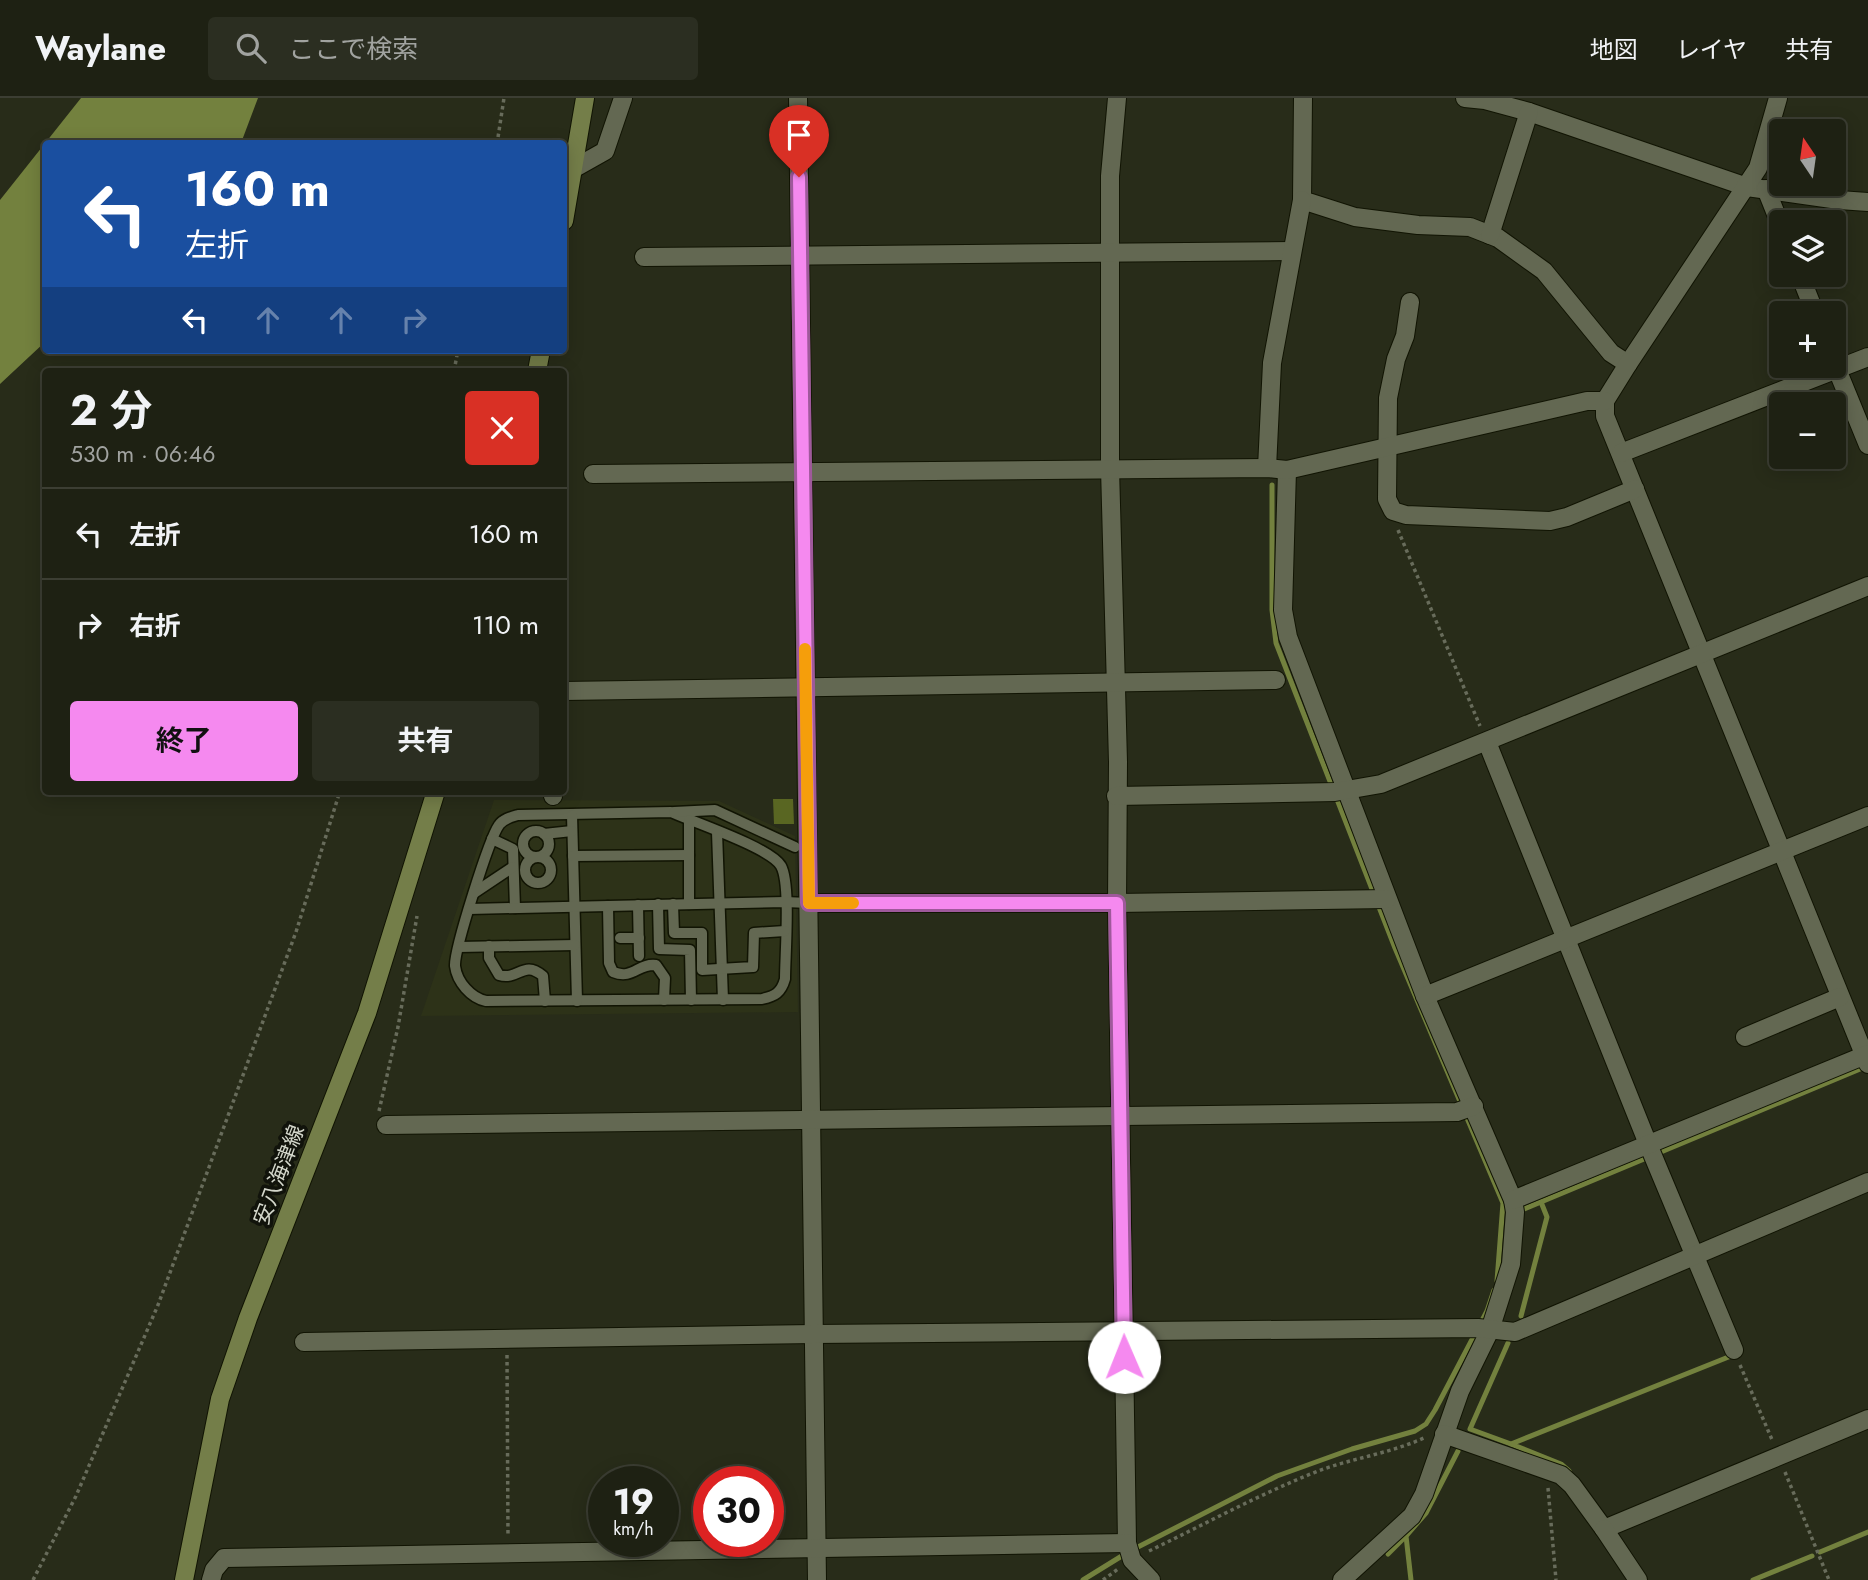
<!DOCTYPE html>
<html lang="ja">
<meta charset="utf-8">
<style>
body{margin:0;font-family:Jost,"Noto Sans JP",sans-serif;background:#2b2e21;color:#f1f3f6;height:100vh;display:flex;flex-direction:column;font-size:26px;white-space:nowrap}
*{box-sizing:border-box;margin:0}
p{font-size:23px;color:#a1a3a0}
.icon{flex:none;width:38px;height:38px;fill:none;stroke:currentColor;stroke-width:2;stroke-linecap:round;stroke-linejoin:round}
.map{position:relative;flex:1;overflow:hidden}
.panel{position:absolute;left:42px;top:270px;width:525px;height:427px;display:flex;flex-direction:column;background:#1e2113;border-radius:7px;box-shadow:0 4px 18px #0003,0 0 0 2px #3c3e33}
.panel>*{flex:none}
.top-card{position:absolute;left:42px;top:42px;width:525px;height:214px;border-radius:7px;box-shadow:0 4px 18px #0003,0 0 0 2px #3c3e33;background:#1a4fa0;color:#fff;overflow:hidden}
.needle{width:46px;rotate:347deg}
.buttons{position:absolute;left:1769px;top:21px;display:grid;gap:14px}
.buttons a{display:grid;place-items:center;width:77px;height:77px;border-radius:7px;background:#1e2113;box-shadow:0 4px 18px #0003,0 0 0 2px #3c3e33;font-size:35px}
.speed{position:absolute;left:588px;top:1368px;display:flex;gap:14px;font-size:35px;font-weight:700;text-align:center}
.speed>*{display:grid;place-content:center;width:91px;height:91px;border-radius:50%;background:#1e2113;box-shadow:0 4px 18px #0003,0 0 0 2px #3c3e33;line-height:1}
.speed small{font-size:18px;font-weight:400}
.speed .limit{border:10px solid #d22;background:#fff;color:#111}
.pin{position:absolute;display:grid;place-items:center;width:60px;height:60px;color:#fff;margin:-72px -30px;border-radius:50% 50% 50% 0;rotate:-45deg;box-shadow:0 0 7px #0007}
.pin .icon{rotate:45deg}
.me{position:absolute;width:77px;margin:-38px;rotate:359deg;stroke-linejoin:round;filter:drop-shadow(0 0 5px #0008)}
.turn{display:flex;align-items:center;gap:24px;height:147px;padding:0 28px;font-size:32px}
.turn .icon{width:91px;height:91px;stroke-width:2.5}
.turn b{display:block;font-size:49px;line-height:60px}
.lanes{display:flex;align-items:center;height:66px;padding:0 28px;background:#0003;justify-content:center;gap:35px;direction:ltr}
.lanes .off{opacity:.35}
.round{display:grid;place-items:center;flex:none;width:74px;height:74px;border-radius:7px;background:#2b2e21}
.headline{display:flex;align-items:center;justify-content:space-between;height:119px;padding:0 28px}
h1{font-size:42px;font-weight:700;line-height:52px}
.button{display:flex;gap:14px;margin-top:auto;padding:14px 28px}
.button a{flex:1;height:80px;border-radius:7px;background:#f589ef;color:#111;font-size:28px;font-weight:700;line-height:80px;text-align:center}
.button a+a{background:#2b2e21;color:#f1f3f6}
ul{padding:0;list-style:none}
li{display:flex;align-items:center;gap:21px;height:91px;padding:0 28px;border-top:2px solid #3c3e33}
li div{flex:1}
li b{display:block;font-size:26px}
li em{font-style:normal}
header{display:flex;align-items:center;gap:42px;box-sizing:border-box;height:98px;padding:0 35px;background:#1e2113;border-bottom:2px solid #3c3e33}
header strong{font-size:33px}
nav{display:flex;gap:38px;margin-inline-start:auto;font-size:24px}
.search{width:490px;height:63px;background:#2b2e21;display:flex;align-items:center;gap:18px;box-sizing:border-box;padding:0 24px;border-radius:7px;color:#a1a3a0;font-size:26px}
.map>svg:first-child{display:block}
.built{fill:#2d3218}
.water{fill:#73813e}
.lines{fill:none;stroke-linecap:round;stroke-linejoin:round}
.stream{stroke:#73813e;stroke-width:5}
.building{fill:#596622}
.lane-casing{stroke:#111403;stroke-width:13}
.street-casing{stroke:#111403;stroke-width:20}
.secondary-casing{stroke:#111403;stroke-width:20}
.path{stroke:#686c5b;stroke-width:3.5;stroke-dasharray:3.5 3.5;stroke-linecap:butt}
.lane{stroke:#636852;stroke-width:10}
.street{stroke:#636852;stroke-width:18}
.secondary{stroke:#747e49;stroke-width:18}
.route-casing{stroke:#9f599b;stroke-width:18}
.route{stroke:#f589ef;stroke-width:12}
.slow{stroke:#f59e0b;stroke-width:12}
.labels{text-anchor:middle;stroke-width:7;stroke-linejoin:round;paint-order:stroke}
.street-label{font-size:21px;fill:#d4d7cb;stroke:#11130b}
</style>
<header>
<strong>Waylane</strong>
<div class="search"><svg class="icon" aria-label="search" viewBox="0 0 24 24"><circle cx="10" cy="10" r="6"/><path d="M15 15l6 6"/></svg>ここで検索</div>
<nav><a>地図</a><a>レイヤ</a><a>共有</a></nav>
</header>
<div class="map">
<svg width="1868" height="1482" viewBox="0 0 1868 1482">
<rect width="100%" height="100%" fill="#282c19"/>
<polygon class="built" points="494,702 719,703 795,738 798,914 421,918"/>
<polygon class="water" points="81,0 258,0 241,45 46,46 45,244 0,286 0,102"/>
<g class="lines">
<g class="stream">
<polyline points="1272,387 1272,512 1276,545 1395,850 1503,1105 1497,1183"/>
<polyline points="1519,1113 1865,969"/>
<polyline points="1521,1218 1547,1119 1541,1104"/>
<polyline points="1508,1245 1470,1331 1511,1346"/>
<polyline points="1569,1373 1561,1366 1511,1346 1731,1258"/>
<polyline points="1134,1451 1277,1378 1352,1351 1415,1333 1426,1326 1435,1312 1487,1213 1494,1192"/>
<polyline points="1820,1454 1868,1434"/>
<polyline points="1388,1456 1406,1438"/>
<polyline points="1083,1482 1125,1456"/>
<polyline points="1411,1482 1406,1438 1426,1415 1458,1353"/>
<polyline points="1753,1482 1812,1458"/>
</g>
</g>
<polygon class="building" points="773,701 793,701 794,726 774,726"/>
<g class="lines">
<g class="lane-casing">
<g id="lane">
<path d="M671 714C693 724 771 750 781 768 791 786 785 857 785 881 781 895 775 898 762 901L486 903C471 900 457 884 455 868 454 852 489 741 499 727 503 721 511 719 518 717Z"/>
<polyline points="674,714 715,712 795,749"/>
<polyline points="572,717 577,903"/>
<polyline points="689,722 689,806"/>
<circle cx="536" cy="746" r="13"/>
<polyline points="717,734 723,902"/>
<polyline points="544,736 572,733"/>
<polyline points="492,741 513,751 515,810"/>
<polyline points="573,758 689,757"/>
<circle cx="538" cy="772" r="13"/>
<polyline points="474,795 513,769"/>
<polyline points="658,806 659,851 690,852 691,902"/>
<polyline points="673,806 674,835 702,835 702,872 753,869 754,835 785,833"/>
<polyline points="638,807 639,858"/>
<path d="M608 808 609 865 613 874C633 882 638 865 656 867L665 880 664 902"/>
<polyline points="469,811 785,804 809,805"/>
<polyline points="620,840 639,840"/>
<path d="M489 848V860L499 877C519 883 523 861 543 878L545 903"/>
<polyline points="459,849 575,847"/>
</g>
</g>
<g class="street-casing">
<g id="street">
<polyline points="798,0 817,1482"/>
<polyline points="1117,0 1110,78 1110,370 1118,664 1117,805 1127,1445 1132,1462 1151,1482"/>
<polyline points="1303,0 1302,102 1355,119 1418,127 1470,129 1498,140 1544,173 1611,255 1628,266"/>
<polyline points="1465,0 1485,2 1529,14 1747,89 1839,102 1868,104"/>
<polyline points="1778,0 1758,70 1628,266 1605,303 1605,318 1868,966"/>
<polyline points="573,71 605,53 623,0"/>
<polyline points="1766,91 1782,131"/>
<polyline points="1490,137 1529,14"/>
<polyline points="644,159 1292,153"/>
<polyline points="1800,177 1815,215"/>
<polyline points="1410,204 1405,238 1396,261 1388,300 1387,401 1393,413 1406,417 1550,423 1567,419 1635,391"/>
<polyline points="1834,264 1868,347"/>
<polyline points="1621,355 1868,259"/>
<polyline points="1267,370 1272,265 1302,102"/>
<polyline points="1287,372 1283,512 1288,539 1425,898 1513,1102 1515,1114 1511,1166 1490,1232 1460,1293 1424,1396 1412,1418 1342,1482"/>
<polyline points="593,376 1267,370 1287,372 1587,303 1605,303"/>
<polyline points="564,593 1276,582"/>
<polyline points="1487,644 1648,1046 1734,1252"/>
<polyline points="552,693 553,698"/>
<polyline points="1116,698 1335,694 1381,686 1868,488"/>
<polyline points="809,805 1117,805 1387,801"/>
<polyline points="1425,898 1868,718"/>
<polyline points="1745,939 1840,899"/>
<polyline points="386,1027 1457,1014 1474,1008"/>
<polyline points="1513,1102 1868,956"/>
<polyline points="304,1244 814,1236 1478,1230 1515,1234 1868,1084"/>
<polyline points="1444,1336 1561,1377 1572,1387 1604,1431 1868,1321"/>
<polyline points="1604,1431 1638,1482"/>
<polyline points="211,1482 214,1472 224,1460 1127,1445"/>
</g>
</g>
<g class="secondary-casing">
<g id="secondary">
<polyline points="564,123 585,0"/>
<polyline points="537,273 541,252"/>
<polyline points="184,1482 220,1301 248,1220 367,915 436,693"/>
</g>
</g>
<g class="path">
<polyline points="497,46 504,0"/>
<polyline points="454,273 458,252"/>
<polyline points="1398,432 1480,628"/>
<polyline points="379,1013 398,929 417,818"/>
<polyline points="507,1257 508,1438"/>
<polyline points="1740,1267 1773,1344"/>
<polyline points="1785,1374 1829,1482"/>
<polyline points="1548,1390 1556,1482"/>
<path d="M1149 1453C1205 1426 1260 1396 1318 1373 1353 1360 1392 1355 1426 1339"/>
<polyline points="33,1482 76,1398 158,1207 296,834 340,693"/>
<polyline points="1103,1482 1118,1471"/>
</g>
<use href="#lane" class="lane"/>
<use href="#street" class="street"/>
<use href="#secondary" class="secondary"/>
</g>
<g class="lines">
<g class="route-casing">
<polyline id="route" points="799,79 809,805 1117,805 1124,1259"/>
</g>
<use href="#route" class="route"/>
<polyline class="slow" points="805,551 809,805 853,805"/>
</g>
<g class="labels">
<g class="street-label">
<text transform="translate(279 1077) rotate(-69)" y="7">安八海津線</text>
</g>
</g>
</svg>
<div class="buttons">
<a><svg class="needle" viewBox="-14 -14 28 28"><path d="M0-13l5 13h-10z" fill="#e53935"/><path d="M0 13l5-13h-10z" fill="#a1a3a0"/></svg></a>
<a><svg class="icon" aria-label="layers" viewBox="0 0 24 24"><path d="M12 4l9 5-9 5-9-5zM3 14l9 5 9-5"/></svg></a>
<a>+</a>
<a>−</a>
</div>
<div class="speed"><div>19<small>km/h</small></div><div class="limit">30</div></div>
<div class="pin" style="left:799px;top:79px;background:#d93025"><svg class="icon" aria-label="arrive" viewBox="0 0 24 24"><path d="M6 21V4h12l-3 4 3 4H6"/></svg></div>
<svg class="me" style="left:1124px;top:1259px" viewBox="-20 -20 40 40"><circle r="19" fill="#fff"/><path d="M0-13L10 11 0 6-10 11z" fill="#f589ef"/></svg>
<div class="top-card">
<div class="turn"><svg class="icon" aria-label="left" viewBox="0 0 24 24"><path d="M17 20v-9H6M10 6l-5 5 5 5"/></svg><div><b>160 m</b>左折</div></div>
<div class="lanes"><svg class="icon" aria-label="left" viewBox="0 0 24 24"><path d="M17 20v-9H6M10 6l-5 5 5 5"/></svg><svg class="icon off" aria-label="ahead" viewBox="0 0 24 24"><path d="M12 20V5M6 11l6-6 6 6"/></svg><svg class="icon off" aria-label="ahead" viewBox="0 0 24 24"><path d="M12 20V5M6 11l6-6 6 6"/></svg><svg class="icon off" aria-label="right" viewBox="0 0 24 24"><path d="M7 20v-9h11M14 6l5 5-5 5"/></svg></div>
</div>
<section class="panel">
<div class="headline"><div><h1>2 分</h1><p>530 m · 06:46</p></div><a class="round" style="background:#d93025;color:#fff"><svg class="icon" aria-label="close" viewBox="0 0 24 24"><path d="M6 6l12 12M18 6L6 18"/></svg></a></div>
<ul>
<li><svg class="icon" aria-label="left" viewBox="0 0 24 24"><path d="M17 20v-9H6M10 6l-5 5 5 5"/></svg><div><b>左折</b></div><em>160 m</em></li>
<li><svg class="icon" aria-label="right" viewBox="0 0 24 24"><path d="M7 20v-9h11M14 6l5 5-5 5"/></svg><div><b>右折</b></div><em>110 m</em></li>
</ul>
<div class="button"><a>終了</a><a>共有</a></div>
</section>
</div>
